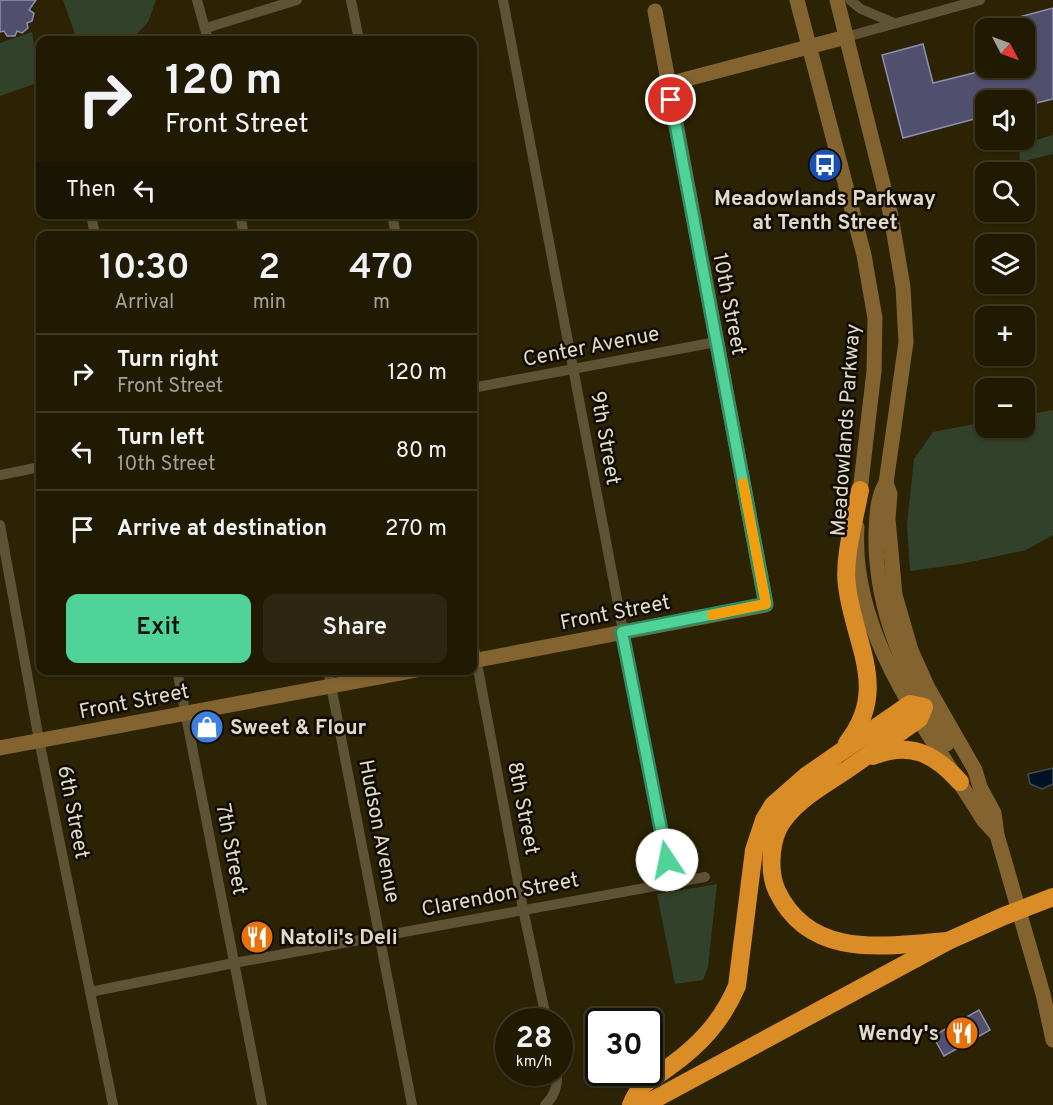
<!DOCTYPE html>
<meta charset="utf-8">
<style>
body{margin:0;font-family:Overpass,sans-serif;background:#2d2712;color:#f1f3f6;height:100vh;display:flex;flex-direction:column;font-size:22px;white-space:nowrap}
*{box-sizing:border-box;margin:0}
p{font-size:20px;color:#a2a19a}
.icon{flex:none;width:33px;height:33px;fill:none;stroke:currentColor;stroke-width:2;stroke-linecap:round;stroke-linejoin:round}
.map{position:relative;flex:1;overflow:hidden}
.side{position:absolute;left:36px;top:231px;width:441px;height:444px;display:flex;flex-direction:column;background:#211a03;border-radius:12px;box-shadow:0 2px 4px #0004,0 0 0 2px #3e3825}
.side>*{flex:none}
.banner{position:absolute;left:36px;top:36px;width:441px;height:183px;border-radius:12px;box-shadow:0 2px 4px #0004,0 0 0 2px #3e3825;background:#211a03;color:#f1f3f6;overflow:hidden}
.needle{width:39px;rotate:131deg}
.buttons{position:absolute;left:975px;top:18px;display:grid;gap:12px}
.buttons a{display:grid;place-items:center;width:60px;height:60px;border-radius:12px;background:#211a03;box-shadow:0 2px 4px #0004,0 0 0 2px #3e3825;font-size:30px}
.speed{position:absolute;left:495px;top:1008px;display:flex;gap:12px;font-size:30px;font-weight:700;text-align:center}
.speed>*{display:grid;place-content:center;width:78px;height:78px;border-radius:50%;background:#211a03;box-shadow:0 2px 4px #0004,0 0 0 2px #3e3825;line-height:1}
.speed small{font-size:15px;font-weight:400}
.speed .limit{border:3px solid #111;border-radius:9px;background:#fff;color:#111}
.pin{position:absolute;display:grid;place-items:center;width:51px;height:51px;color:#fff;margin:-26px;border:3px solid #fff;border-radius:50%;box-shadow:0 2px 6px #0007}
.me{position:absolute;width:66px;margin:-33px;rotate:349deg;stroke-linejoin:round;filter:drop-shadow(0 0 4px #0008)}
.turn{display:flex;align-items:center;gap:21px;height:126px;padding:0 30px;font-size:27px}
.turn .icon{width:78px;height:78px;stroke-width:2.5}
.turn b{display:block;font-size:42px;line-height:51px}
.then{display:flex;align-items:center;height:57px;padding:0 30px;background:#0003;gap:12px;font-size:22px}
.eta{display:flex;justify-content:space-evenly;align-items:center;height:102px;text-align:center}
.eta b{font-size:36px;font-weight:600;line-height:42px}
.primary-button{display:flex;gap:12px;margin-top:auto;padding:12px 30px}
.primary-button a{flex:1;height:69px;border-radius:12px;background:#4fd399;color:#111;font-size:24px;font-weight:600;line-height:69px;text-align:center}
.primary-button a+a{background:#2d2712;color:#f1f3f6}
ul{padding:0;list-style:none}
li{display:flex;align-items:center;gap:18px;height:78px;padding:0 30px;border-top:2px solid #3e3825}
li div{flex:1}
li b{display:block;font-size:22px}
li em{font-style:normal}
.map>svg:first-child{display:block}
.green{fill:#32422a}
.water{fill:#001223;stroke:#444e55;stroke-width:1.5}
.building{fill:#50506e;stroke:#8e8faf;stroke-width:1.5}
.lines{fill:none;stroke-linecap:round;stroke-linejoin:round}
.street{stroke:#5e5334;stroke-width:10}
.secondary{stroke:#836430;stroke-width:15}
.highway{stroke:#da8c27;stroke-width:18}
.route-casing{stroke:#338963;stroke-width:15}
.route{stroke:#4fd399;stroke-width:10}
.slow{stroke:#f59e0b;stroke-width:10}
.labels{text-anchor:middle;stroke-width:5;stroke-linejoin:round;paint-order:stroke}
.poi-label{font-size:21px;font-weight:bold;fill:#e1dac9;stroke:#110c03;text-anchor:start}
.street-label{font-size:21px;fill:#e1dac9;stroke:#110c03}
</style>
<div class="map">
<svg width="1053" height="1105" viewBox="0 0 1053 1105">
<rect width="100%" height="100%" fill="#2c2204"/>
<g class="green">
<polygon points="63,0 156,0 148,22 131,40 77,40"/>
<polygon points="32,32 40,82 0,96 0,43"/>
<polygon points="1053,135 1053,154 1020,162 1019,145"/>
<polygon points="1053,410 1053,535 1026,550 961,564 910,571 907,523 914,459 933,432 985,422 986,428 1024,428 1025,415"/>
<polygon points="717,884 708,967 703,980 675,984 657,894"/>
</g>
<polygon class="water" points="1053,768 1053,784 1042,789 1030,784 1028,774"/>
<g class="building">
<polygon points="0,0 36,0 29,10 34,13 32,21 27,23 28,28 22,33 17,31 15,36 7,36 4,31 0,32"/>
<polygon points="1053,8 1053,99 1024,106 1024,100 986,100 986,116 903,138 882,55 923,44 933,83 994,68 1024,68 1024,60 1030,58 1024,28 1022,28 1019,17"/>
<polygon points="979,1010 990,1030 944,1056 933,1036"/>
</g>
<g class="lines">
<g class="street">
<polyline points="197,0 208,40"/>
<polyline points="351,0 359,40"/>
<polyline points="503,0 671,883"/>
<polyline points="850,0 861,9 894,23"/>
<polyline points="206,28 297,0"/>
<polyline points="846,37 980,0"/>
<polyline points="91,214 95,236"/>
<polyline points="240,214 244,236"/>
<polyline points="392,214 396,236"/>
<polyline points="472,388 716,342"/>
<polyline points="0,475 40,467"/>
<polyline points="0,525 39,740 113,1105"/>
<polyline points="472,637 523,909 547,1022"/>
<polyline points="177,670 262,1105"/>
<polyline points="328,670 412,1105"/>
<polyline points="90,992 234,963 705,877"/>
<path d="M545 1105C554 1097 558 1085 557 1072"/>
</g>
<g class="secondary">
<polyline points="797,0 864,255 875,318 874,371 859,500"/>
<polyline points="837,0 891,216 903,287 906,342 886,483 890,494 888,519 895,595 911,650 928,688 975,770 980,787 994,813 997,835 1043,994 1053,1040"/>
<polyline points="668,84 846,37"/>
<path d="M886 483C877 497 877 515 876 532 874 610 907 680 947 744"/>
<path d="M857 527C850 637 930 733 984 821L997 835"/>
<polyline points="472,661 766,605 655,11"/>
<polyline points="0,748 417,670"/>
</g>
<g class="highway">
<path d="M847 743C890 689 854 644 847 586 843 558 855 518 860 490"/>
<path d="M873 756C911 741 935 754 960 782"/>
<path d="M631 1105C642 1080 649 1082 669 1067 700 1045 722 1021 737 986L754 850 764 820 773 805 806 776 910 704 924 707 919 719C896 735 874 751 851 767 827 784 792 801 778 829 770 847 769 874 777 891 810 960 884 946 948 941"/>
<polyline points="644,1105 948,941 1004,916 1053,897"/>
</g>
</g>
<g class="lines">
<g class="route-casing">
<polyline id="route" points="667,860 622,632 766,604 671,100"/>
</g>
<use href="#route" class="route"/>
<polyline class="slow" points="712,615 766,604 743,483"/>
</g>
<defs>
<g id="bus-disc" transform="scale(1.725)"><circle r="9.5" fill="#1a4fb4" stroke="#110c03"/><path d="M-5-6H5V4H4V6H2V4H-2V6H-4V4H-5ZM-3.5-4V0h7V-4ZM-3.5 1.2v1.5H-2V1.2ZM2 1.2v1.5H3.5V1.2Z" fill="#fff"/></g>
<g id="shop-disc" transform="scale(1.725)"><circle r="9.5" fill="#3f7fe0" stroke="#110c03"/><path d="M-5-2.5h2.3a2.7 3.5 0 0 1 5.4 0H5L5.5 6h-11ZM-1.5-2.5h3a1.5 2.3 0 0 0-3 0Z" fill="#fff"/></g>
<g id="restaurant-disc" transform="scale(1.725)"><circle r="9.5" fill="#e8710a" stroke="#110c03"/><path d="M-5-6h1v4h1v-4h1v4h1v-4h1v5L-1.5 .5V6h-2V.5L-5-1ZM5-6V6H3V1.5H1.5Q1.5-4 5-6Z" fill="#fff"/></g>
</defs>
<g fill-rule="evenodd">
<use href="#bus-disc" x="825" y="165"/>
<use href="#shop-disc" x="207" y="727"/>
<use href="#restaurant-disc" x="257" y="937"/>
<use href="#restaurant-disc" x="962" y="1033"/>
</g>
<g class="labels">
<g class="poi-label">
<text x="825" y="205" text-anchor="middle">Meadowlands Parkway<tspan x="825" dy="24">at Tenth Street</tspan></text>
<text x="230" y="734">Sweet &amp; Flour</text>
<text x="280" y="944">Natoli's Deli</text>
<text x="939" y="1040" text-anchor="end">Wendy's</text>
</g>
<g class="street-label">
<text transform="translate(730 304) rotate(79)" y="7">10th Street</text>
<text transform="translate(591 346) rotate(-11)" y="7">Center Avenue</text>
<text transform="translate(845 430) rotate(-86)" y="7">Meadowlands Parkway</text>
<text transform="translate(606 438) rotate(80)" y="7">9th Street</text>
<text transform="translate(615 612) rotate(-11)" y="7">Front Street</text>
<text transform="translate(134 701) rotate(-11)" y="7">Front Street</text>
<text transform="translate(524 808) rotate(79)" y="7">8th Street</text>
<text transform="translate(74 812) rotate(79)" y="7">6th Street</text>
<text transform="translate(380 831) rotate(79)" y="7">Hudson Avenue</text>
<text transform="translate(232 849) rotate(79)" y="7">7th Street</text>
<text transform="translate(500 894) rotate(-11)" y="7">Clarendon Street</text>
</g>
</g>
</svg>
<div class="buttons">
<a><svg class="needle" viewBox="-14 -14 28 28"><path d="M0-13l5 13h-10z" fill="#e53935"/><path d="M0 13l5-13h-10z" fill="#a2a19a"/></svg></a>
<a><svg class="icon" aria-label="sound" viewBox="0 0 24 24"><path d="M4 9h4l5-4v14l-5-4H4zM17 9q2 3 0 6"/></svg></a>
<a><svg class="icon" aria-label="search" viewBox="0 0 24 24"><circle cx="10" cy="10" r="6"/><path d="M15 15l6 6"/></svg></a>
<a><svg class="icon" aria-label="layers" viewBox="0 0 24 24"><path d="M12 4l9 5-9 5-9-5zM3 14l9 5 9-5"/></svg></a>
<a>+</a>
<a>−</a>
</div>
<div class="speed"><div>28<small>km/h</small></div><div class="limit">30</div></div>
<div class="pin" style="left:671px;top:100px;background:#d93025"><svg class="icon" aria-label="arrive" viewBox="0 0 24 24"><path d="M6 21V4h12l-3 4 3 4H6"/></svg></div>
<svg class="me" style="left:667px;top:860px" viewBox="-20 -20 40 40"><circle r="19" fill="#fff"/><path d="M0-13L10 11 0 6-10 11z" fill="#4fd399"/></svg>
<div class="banner">
<div class="turn"><svg class="icon" aria-label="right" viewBox="0 0 24 24"><path d="M7 20v-9h11M14 6l5 5-5 5"/></svg><div><b>120 m</b>Front Street</div></div>
<div class="then">Then<svg class="icon" aria-label="left" viewBox="0 0 24 24"><path d="M17 20v-9H6M10 6l-5 5 5 5"/></svg></div>
</div>
<section class="side">
<div class="eta">
<div><b>10:30</b><p>Arrival</p></div>
<div><b>2</b><p>min</p></div>
<div><b>470</b><p>m</p></div>
</div>
<ul>
<li><svg class="icon" aria-label="right" viewBox="0 0 24 24"><path d="M7 20v-9h11M14 6l5 5-5 5"/></svg><div><b>Turn right</b><p>Front Street</p></div><em>120 m</em></li>
<li><svg class="icon" aria-label="left" viewBox="0 0 24 24"><path d="M17 20v-9H6M10 6l-5 5 5 5"/></svg><div><b>Turn left</b><p>10th Street</p></div><em>80 m</em></li>
<li><svg class="icon" aria-label="arrive" viewBox="0 0 24 24"><path d="M6 21V4h12l-3 4 3 4H6"/></svg><div><b>Arrive at destination</b></div><em>270 m</em></li>
</ul>
<div class="primary-button"><a>Exit</a><a>Share</a></div>
</section>
</div>
